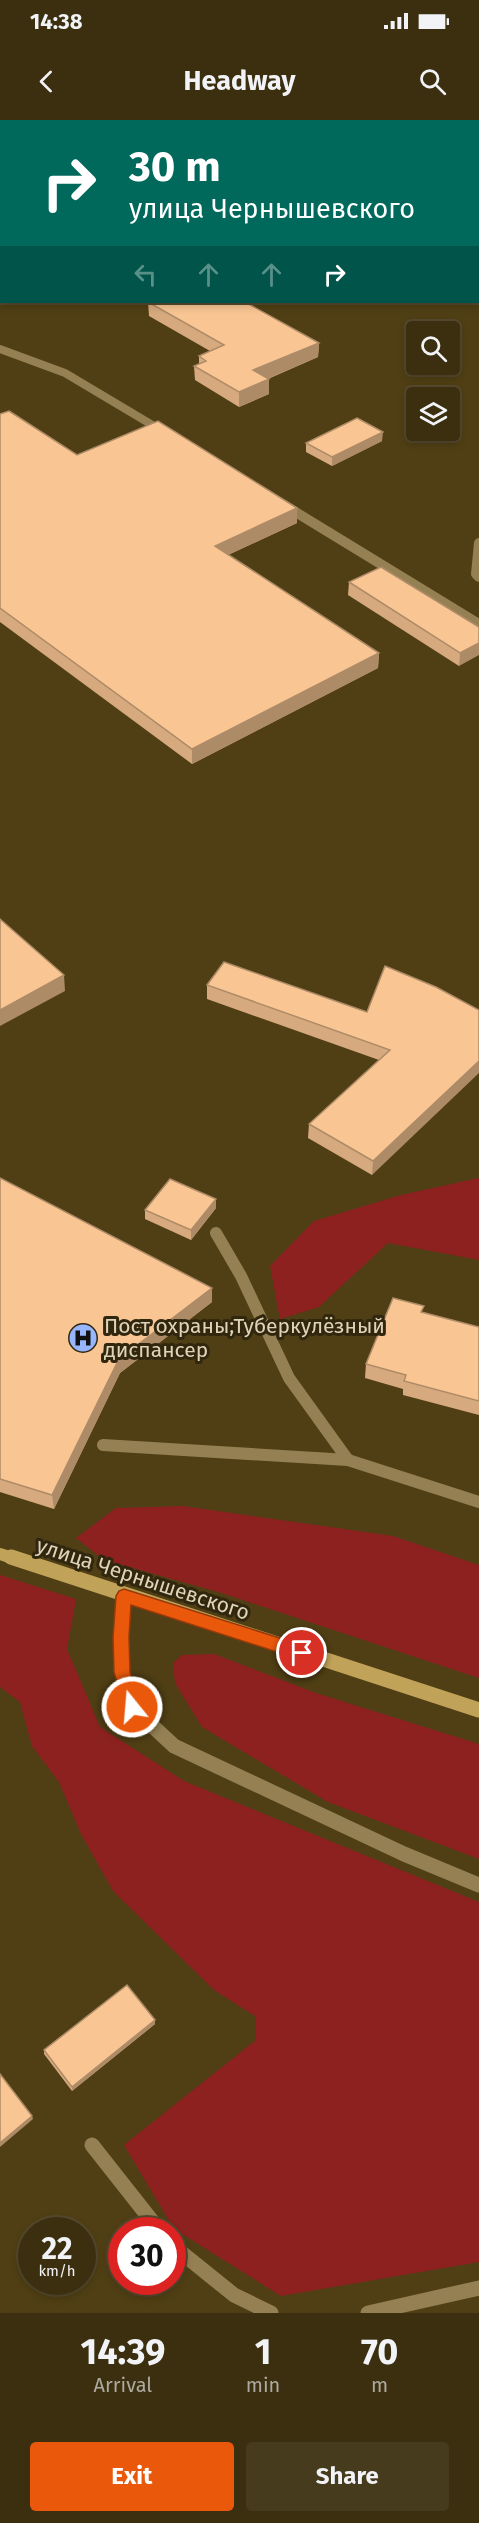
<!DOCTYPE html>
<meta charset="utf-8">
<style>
body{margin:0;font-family:"Fira Sans",sans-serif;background:#473b1d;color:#f1f3f6;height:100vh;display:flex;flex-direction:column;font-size:22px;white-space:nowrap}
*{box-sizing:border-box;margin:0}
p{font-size:20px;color:#aca99e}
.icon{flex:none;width:33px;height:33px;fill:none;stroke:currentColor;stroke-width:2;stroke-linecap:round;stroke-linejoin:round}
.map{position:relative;height:2193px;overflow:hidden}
.drawer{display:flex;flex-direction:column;background:#3c2f0f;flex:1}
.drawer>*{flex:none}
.hud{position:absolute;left:0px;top:0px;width:480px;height:183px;box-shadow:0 3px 9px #0003,0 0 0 2px #554a2f;background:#00695c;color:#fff;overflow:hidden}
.tools{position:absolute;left:406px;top:201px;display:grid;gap:12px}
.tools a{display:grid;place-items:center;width:54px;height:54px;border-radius:6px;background:#3c2f0f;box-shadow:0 3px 9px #0003,0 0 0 2px #554a2f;font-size:30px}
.speed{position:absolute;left:18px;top:2097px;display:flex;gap:12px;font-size:30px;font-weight:700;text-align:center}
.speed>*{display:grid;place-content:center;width:78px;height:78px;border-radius:50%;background:#3c2f0f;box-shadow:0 3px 9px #0003,0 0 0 2px #554a2f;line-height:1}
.speed small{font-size:15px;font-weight:400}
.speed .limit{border:9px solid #d22;background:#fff;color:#111}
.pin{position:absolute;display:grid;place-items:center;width:51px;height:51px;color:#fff;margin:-26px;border:3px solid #fff;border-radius:50%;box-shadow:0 2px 6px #0007}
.me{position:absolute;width:66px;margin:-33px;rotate:343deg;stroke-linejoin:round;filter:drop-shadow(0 0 4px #0008)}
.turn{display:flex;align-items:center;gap:21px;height:126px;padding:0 30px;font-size:27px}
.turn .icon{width:78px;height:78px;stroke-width:2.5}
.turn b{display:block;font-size:42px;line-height:51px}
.lanes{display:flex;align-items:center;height:57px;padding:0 30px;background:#0003;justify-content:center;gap:30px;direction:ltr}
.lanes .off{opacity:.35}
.eta{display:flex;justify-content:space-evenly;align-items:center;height:102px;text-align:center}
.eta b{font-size:36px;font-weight:700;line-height:42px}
.action{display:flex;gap:12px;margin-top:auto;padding:12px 30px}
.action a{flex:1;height:69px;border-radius:6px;background:#ea580c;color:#fff;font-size:24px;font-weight:700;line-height:69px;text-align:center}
.action a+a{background:#473b1d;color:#f1f3f6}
.status{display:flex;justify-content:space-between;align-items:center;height:42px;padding:0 30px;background:#3c2f0f;direction:ltr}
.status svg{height:16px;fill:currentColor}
header{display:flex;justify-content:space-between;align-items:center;height:78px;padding:0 30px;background:#3c2f0f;font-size:27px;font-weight:700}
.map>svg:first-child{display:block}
.green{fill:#8c211f}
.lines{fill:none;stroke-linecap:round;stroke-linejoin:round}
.lane-far3{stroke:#948053;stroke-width:8}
.lane-far2{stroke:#948053;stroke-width:10}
.lane-far1{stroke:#948053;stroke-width:12}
.lane{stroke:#948053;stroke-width:15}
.street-far2{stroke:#948053;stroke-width:8}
.street-far1{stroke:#948053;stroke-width:10}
.street{stroke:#948053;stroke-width:15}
.secondary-far1{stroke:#c1a259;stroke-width:12}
.secondary{stroke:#c1a259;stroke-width:15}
.rail{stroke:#b9ac8c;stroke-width:3;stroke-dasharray:4.5 4.5;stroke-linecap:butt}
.wall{fill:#d6aa7e}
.shaded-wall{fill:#ae8b67}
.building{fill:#f9c693;stroke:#ae8b67;stroke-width:1.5}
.route{fill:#ea580c;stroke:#983908;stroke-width:1.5}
.labels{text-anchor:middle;stroke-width:6;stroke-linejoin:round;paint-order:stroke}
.poi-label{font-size:21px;fill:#e0d4b8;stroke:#31270f;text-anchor:start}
.street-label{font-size:21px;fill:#e0d4b8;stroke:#31270f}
</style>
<div class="status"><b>14:38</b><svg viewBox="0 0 49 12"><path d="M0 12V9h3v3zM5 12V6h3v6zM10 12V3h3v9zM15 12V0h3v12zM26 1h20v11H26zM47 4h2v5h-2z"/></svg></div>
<header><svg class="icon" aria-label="back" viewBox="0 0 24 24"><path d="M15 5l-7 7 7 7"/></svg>Headway<svg class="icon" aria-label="search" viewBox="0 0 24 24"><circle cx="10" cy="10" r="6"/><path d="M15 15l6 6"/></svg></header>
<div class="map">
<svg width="479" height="2193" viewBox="0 0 479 2193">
<rect width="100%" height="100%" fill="#503f14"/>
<g class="green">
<polygon points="479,1058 479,1140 388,1123 319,1187 280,1199 270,1146 314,1101 401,1075"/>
<polygon points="183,1386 393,1416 479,1445 479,1558 218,1472 104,1440 76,1418 116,1388"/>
<polygon points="0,1455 76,1479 67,1529 100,1607 184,1661 479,1782 479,2142 281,2176 174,2109 124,2025 256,1920 255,1896 214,1870 113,1771 81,1714 59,1662 32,1626 20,1582 0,1567"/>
<polygon points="214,1534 316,1573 479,1624 479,1739 328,1682 202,1607 175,1563 173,1543 182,1535"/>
</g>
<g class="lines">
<polyline class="lane-far3" points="137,0 139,2"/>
<polyline class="lane-far2" points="479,423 476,454 479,457"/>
<g class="lane-far1">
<polyline points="216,1113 241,1156 289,1258 348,1340"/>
<polyline points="103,1325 348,1340 479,1382"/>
</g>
<g class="lane">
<polyline points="92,2025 159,2110"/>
<polyline points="172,2125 234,2175 271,2193"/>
</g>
<polyline class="street-far2" points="0,229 65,253 164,312"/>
<polyline class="street-far1" points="284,385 479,504"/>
<g class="street">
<polyline points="124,1476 121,1517 122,1552 132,1587 174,1626 404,1734 479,1765"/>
<polyline points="368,2193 479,2168"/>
</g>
<polyline class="secondary-far1" points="0,1434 15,1439"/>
<polyline class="secondary" points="11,1437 479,1590"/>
<g class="rail">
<polyline points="255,0 260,2"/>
<polyline points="275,0 279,2"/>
<polyline points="295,0 300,2"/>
<polyline points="321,0 326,2"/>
<polyline points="425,0 429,2"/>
<polyline points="438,0 441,2"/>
<polyline points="452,0 455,2"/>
<polyline points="469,0 472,2"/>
</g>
</g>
<g class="wall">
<polygon points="148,182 319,223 318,237 268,259 269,259 269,274 239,287 195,260 194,246 199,244 199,236 210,231 149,196"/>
<polygon points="0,294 77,335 297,388 297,403 228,435 379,533 378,548 192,644 0,502"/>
<polygon points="382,321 332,346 306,332 306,323"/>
<polygon points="349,462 479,507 459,546 348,475"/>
<polygon points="207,865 367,892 436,867 372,1055 308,1018 309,1004 379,940 207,879"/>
<polygon points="0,1058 212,1182 120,1253 54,1389 0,1372"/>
<polygon points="216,1079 216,1088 191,1120 145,1099 145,1090"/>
<polygon points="423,1192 479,1207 479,1295 403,1275 403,1269 365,1258 366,1244"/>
<polygon points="155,1900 155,1904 72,1971 44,1934 44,1930"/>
</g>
<g class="shaded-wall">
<polygon points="2,156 2,169 0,170 0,157"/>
<polygon points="319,223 318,237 253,265 253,250"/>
<polygon points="269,259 269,274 239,287 239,272"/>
<polygon points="383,312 382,321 332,346 332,337"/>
<polygon points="297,388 297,403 215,441 215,426"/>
<polygon points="479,523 479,535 459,546 460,533"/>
<polygon points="379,533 378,548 192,644 192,629"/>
<polygon points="64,855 65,871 0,906 0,890"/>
<polygon points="479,941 479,953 372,1055 373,1041"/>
<polygon points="216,1079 216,1088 191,1120 191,1110"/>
<polygon points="212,1168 212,1182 120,1253 54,1389 52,1375 119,1239"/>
<polygon points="155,1900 155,1904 72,1971 72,1967"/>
<polygon points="32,1996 33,1999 0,2027 0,2023"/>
</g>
<g class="building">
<polygon points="2,89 2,156 0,157 0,90"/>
<polygon points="148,182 245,182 319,223 253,250 269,259 239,272 194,246 206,241 199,236 224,225"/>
<polygon points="9,291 77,335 158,301 297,388 215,426 379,533 192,629 0,488 0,294"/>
<polygon points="357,298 383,312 332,337 306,323"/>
<polygon points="381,447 479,507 479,523 460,533 349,462"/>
<polygon points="0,799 64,855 0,890"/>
<polygon points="224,842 367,892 385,846 436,867 479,890 479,941 373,1041 309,1004 390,930 207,865"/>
<polygon points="0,1058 212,1168 119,1239 52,1375 0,1359"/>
<polygon points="170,1059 216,1079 191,1110 145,1090"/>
<polygon points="393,1178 424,1186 421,1192 479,1207 479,1281 404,1261 406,1255 366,1244"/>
<polygon points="127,1865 155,1900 72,1967 44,1930"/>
<polygon points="0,1954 32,1996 0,2023"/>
</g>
<polygon class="route" points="124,1469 302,1525 307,1528 310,1533 307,1538 302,1540 131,1485 129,1517 130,1552 140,1587 138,1592 132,1594 127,1592 124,1587 114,1552 113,1517 116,1476 119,1471"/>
<defs>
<g id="hospital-disc" transform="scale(1.5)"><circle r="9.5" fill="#97b6fd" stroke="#31270f"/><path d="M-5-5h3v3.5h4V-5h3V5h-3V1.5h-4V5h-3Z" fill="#111"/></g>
</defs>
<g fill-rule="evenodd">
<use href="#hospital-disc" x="83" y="1218"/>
</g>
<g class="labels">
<g class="poi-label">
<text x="104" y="1213">Пост охраны;Туберкулёзный<tspan x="104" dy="24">диспансер</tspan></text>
</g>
<g class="street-label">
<text transform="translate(143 1459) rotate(18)" y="7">улица Чернышевского</text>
</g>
</g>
</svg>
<div class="tools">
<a><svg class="icon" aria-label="search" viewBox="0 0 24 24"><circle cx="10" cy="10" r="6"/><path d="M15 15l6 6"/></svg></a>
<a><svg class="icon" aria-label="layers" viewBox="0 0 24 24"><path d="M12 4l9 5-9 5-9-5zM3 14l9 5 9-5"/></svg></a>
</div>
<div class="speed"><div>22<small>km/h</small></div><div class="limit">30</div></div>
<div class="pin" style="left:302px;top:1533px;background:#d93025"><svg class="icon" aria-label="arrive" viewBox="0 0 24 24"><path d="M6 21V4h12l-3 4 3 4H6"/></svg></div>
<svg class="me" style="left:132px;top:1587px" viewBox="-20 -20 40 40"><circle r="17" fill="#ea580c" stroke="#fff" stroke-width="3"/><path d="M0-11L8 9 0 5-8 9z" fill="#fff"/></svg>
<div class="hud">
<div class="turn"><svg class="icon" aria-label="right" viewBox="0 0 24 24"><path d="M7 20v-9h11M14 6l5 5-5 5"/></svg><div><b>30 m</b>улица Чернышевского</div></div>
<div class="lanes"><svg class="icon off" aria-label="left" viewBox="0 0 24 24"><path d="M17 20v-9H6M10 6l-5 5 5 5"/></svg><svg class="icon off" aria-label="ahead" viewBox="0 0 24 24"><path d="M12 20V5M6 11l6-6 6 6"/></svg><svg class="icon off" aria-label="ahead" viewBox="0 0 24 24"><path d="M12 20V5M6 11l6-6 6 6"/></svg><svg class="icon" aria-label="right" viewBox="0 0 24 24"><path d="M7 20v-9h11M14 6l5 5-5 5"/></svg></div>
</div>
</div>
<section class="drawer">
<div class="eta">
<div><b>14:39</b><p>Arrival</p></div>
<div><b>1</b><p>min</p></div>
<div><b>70</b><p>m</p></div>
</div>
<div class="action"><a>Exit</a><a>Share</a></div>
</section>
